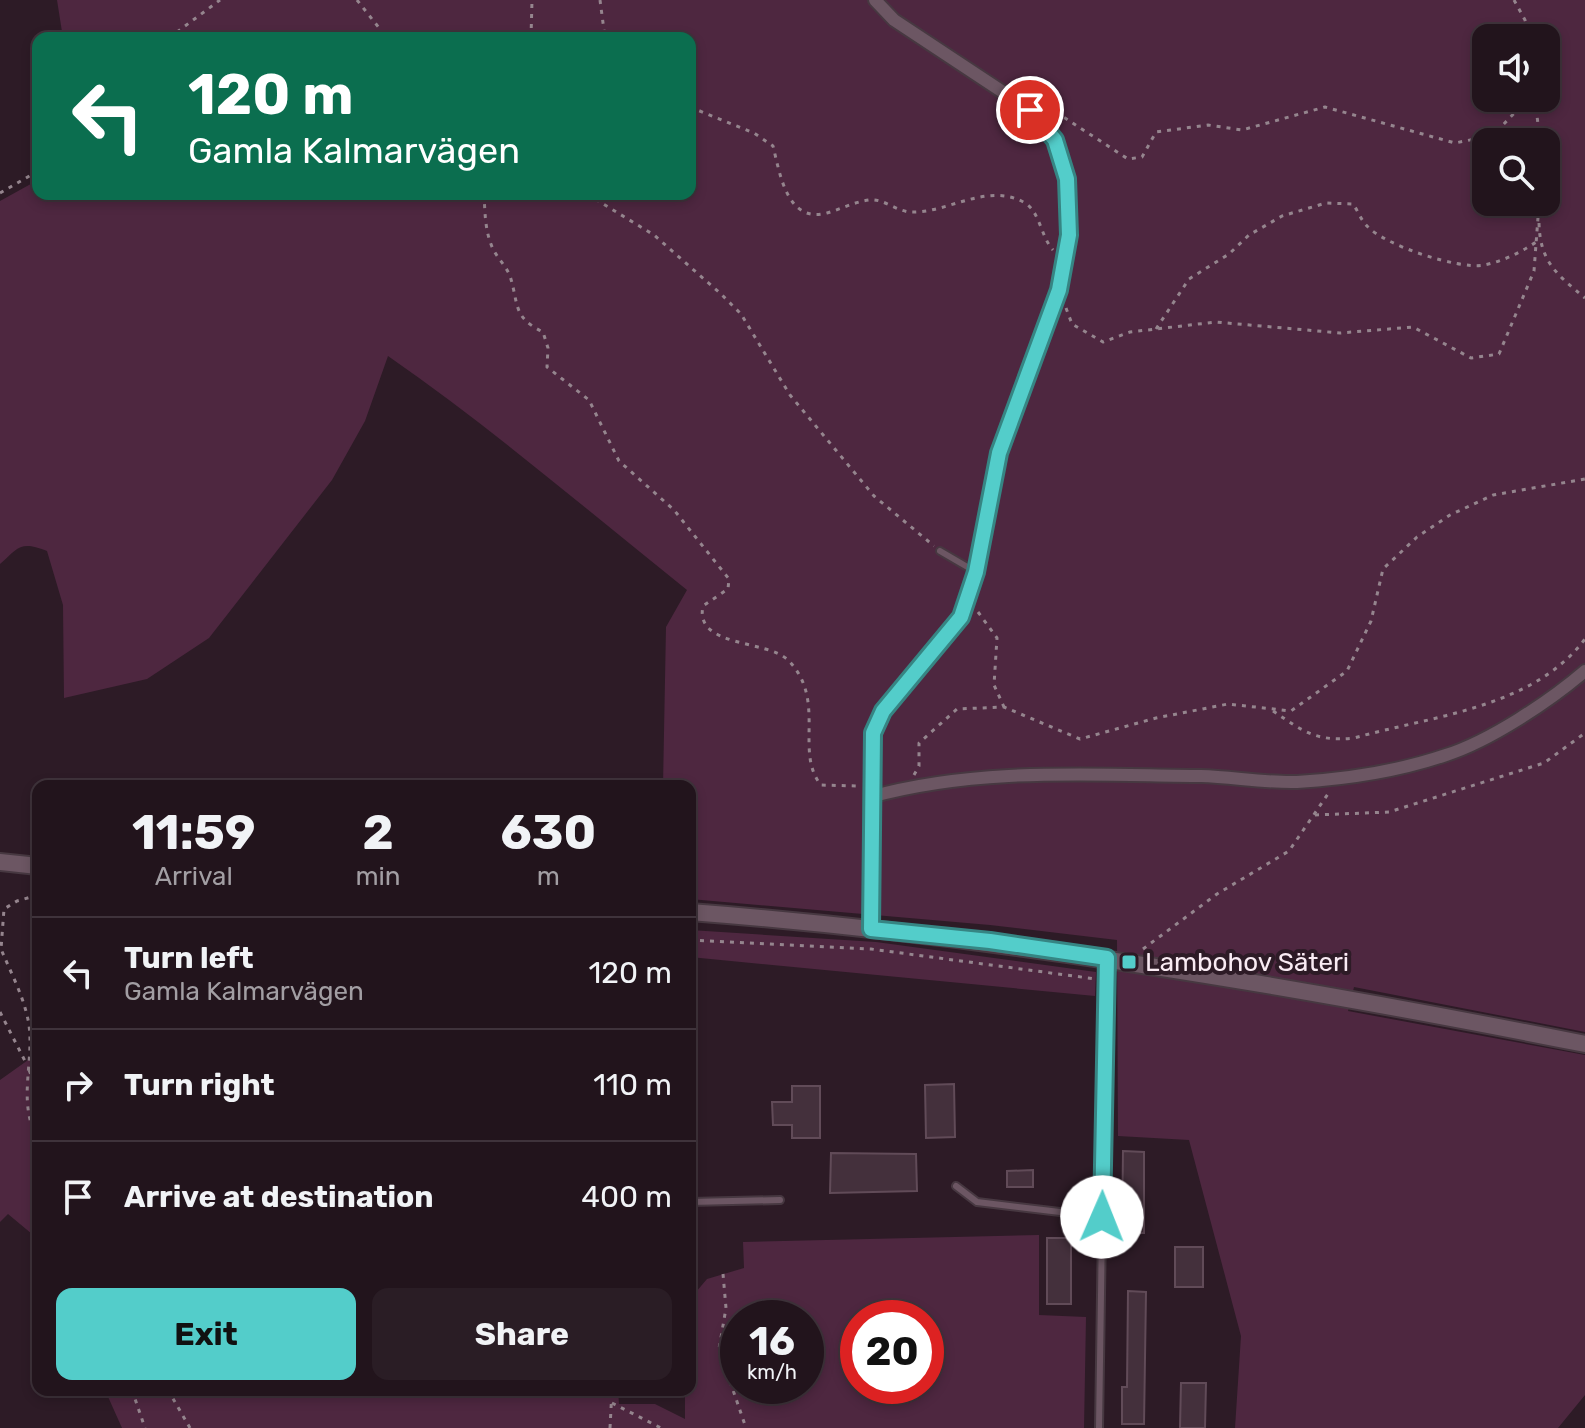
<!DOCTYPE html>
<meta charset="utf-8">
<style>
body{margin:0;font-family:Rubik,sans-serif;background:#2a1d25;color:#f1f3f6;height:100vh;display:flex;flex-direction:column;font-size:30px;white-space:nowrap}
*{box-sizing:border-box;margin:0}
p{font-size:26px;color:#a29ea3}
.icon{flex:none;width:44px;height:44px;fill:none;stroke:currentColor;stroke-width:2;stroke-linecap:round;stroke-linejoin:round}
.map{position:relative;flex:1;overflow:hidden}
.details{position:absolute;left:32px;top:780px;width:664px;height:616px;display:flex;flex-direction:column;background:#22141c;border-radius:16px;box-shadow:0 4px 12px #0003,0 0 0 2px #3f333b}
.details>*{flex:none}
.guide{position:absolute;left:32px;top:32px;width:664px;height:168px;border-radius:16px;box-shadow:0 4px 12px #0003,0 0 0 2px #3f333b;background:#0b6e4f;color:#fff;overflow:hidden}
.controls{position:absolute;left:1472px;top:24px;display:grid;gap:16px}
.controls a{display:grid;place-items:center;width:88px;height:88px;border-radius:16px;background:#22141c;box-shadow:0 4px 12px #0003,0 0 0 2px #3f333b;font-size:40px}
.speed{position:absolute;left:720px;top:1300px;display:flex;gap:16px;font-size:40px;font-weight:700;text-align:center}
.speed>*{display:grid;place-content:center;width:104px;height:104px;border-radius:50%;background:#22141c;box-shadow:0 4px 12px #0003,0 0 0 2px #3f333b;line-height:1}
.speed small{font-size:20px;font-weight:400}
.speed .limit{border:12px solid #d22;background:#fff;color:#111}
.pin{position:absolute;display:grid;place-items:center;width:68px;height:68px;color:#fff;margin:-34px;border:4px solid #fff;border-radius:50%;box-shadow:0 2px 8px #0007}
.me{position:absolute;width:88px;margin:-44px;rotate:1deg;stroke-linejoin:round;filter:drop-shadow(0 0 6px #0008)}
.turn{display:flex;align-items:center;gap:28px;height:168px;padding:0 24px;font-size:36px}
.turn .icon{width:104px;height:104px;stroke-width:2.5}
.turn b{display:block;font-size:56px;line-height:68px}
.eta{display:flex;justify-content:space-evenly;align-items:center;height:136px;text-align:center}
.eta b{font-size:48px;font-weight:700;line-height:56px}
.button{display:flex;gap:16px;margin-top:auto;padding:16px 24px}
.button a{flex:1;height:92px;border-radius:16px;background:#53cdca;color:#111;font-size:32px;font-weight:700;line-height:92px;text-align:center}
.button a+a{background:#2a1d25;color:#f1f3f6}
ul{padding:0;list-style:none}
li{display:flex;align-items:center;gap:24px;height:112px;padding:0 24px;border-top:2px solid #3f333b}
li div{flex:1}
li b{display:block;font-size:30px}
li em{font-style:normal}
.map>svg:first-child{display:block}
.green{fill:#4e2740;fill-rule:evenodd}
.building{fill:#44303c;stroke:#614b58;stroke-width:2}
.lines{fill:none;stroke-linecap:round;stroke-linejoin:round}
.service-casing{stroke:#473841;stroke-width:10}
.minor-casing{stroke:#473841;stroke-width:16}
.tertiary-casing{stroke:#473841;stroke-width:20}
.path{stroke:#95858e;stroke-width:3;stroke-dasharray:4 6;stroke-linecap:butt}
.service{stroke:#6c5663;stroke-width:6}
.minor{stroke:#6c5663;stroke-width:12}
.tertiary{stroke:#6c5663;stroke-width:16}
.route-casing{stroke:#368583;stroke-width:20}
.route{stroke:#53cdca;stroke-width:14}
.poi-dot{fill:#53cdca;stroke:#2d1b26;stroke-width:3}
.labels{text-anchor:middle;stroke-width:8;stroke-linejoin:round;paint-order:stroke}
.poi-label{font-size:26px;fill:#f9ebf3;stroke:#2d1b26;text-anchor:start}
</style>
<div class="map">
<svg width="1585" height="1428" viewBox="0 0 1585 1428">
<rect width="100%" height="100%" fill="#2d1b26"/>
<g class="green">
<path d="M57 0H1585V1032L1354 987 1348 1011 1585 1055V1395L1558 1428H1235L1241 1336 1189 1140 1118 1136 1117 940 990 925 690 899V786H663L666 627 687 590C588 511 492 428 388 356L365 421 332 480 209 638 147 679 64 698 63 605 47 551C20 540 18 548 0 564V201L38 180V194H690V38H63ZM1486 38H1546V98H1486ZM1486 142H1546V202H1486Z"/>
<polygon points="690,930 876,942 1096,972 1095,996 690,957"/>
<polygon points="38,1053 38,1239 8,1214 0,1222 0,1080"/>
<path d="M1039 1235V1315L1086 1317 1084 1428H122L105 1390H618L619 1404H655L685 1419V1390H690V1299L707 1279 744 1268 743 1242ZM738 1318H806V1386H738ZM858 1318H926V1386H858Z"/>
</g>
<g class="building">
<polygon points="954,1084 955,1137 926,1138 925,1085"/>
<polygon points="792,1086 820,1086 820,1138 792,1138 792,1125 773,1125 772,1102 792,1102"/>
<polygon points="1123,1151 1144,1152 1144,1233 1122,1233"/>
<polygon points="831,1153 916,1154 917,1191 830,1193"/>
<polygon points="1033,1170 1033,1187 1007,1187 1007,1171"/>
<rect x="1047" y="1238" width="24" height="66"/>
<rect x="1175" y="1247" width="28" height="40"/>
<polygon points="1128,1291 1146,1292 1144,1424 1122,1424 1122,1387 1127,1387"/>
<polygon points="1181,1383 1206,1383 1205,1428 1180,1428"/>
</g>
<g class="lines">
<g class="service-casing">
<g id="service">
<polyline points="940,551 976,572"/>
<polyline points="956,1186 977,1202 1102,1217"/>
<polyline points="690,1202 780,1200"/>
<polyline points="1099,1428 1106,962"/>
</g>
</g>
<g class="minor-casing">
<g id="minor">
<polyline points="870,797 873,733 883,711 961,617 976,572 999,453 1059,290 1069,235 1067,179 1055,140 1030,110 894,20 875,0"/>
<path d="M871 929 870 797C978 767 1090 775 1201 776 1233 777 1265 783 1297 782 1347 779 1399 771 1446 755 1490 741 1550 701 1585 671"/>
</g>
</g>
<g class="tertiary-casing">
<g id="tertiary">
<polyline points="0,862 38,866"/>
<path d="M690 912C991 935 1289 985 1585 1044"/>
</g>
</g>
<g class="path">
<polyline points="357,0 387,38"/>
<polyline points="600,0 605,38"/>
<polyline points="1514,0 1525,20 1529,38"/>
<polyline points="169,38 220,0"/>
<polyline points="531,38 532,0"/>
<polyline points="1535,98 1540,142"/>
<path d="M690 107 754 133 773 146C780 174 787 224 827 213 841 209 854 202 869 200 883 198 896 211 910 212 947 214 988 181 1025 203 1040 212 1041 237 1053 250"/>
<polyline points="1048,112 1051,109 1128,159 1142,157 1156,132 1208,125 1242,130 1325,107 1455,143 1480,138 1501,127 1522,105 1535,98"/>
<polyline points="0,193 38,171"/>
<path d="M484 194C485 213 485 232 493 249 498 259 506 266 510 276 519 304 512 317 543 332L548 348 547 367 589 400 619 461 674 510 729 579 728 589 703 606C694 648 768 639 789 661 827 701 794 752 821 785L857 786"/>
<polyline points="587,194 654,235 721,294 741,314 790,395 874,496 934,546"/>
<path d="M1539 223C1540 263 1558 275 1585 298"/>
<polyline points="1066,308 1072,324 1103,342 1130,332 1216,322 1340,333 1413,327 1471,358 1499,354 1534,271 1539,204"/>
<path d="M1156 329 1189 279 1229 254 1249 235 1282 216 1326 203 1353 204C1358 211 1361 220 1367 226 1384 245 1459 270 1484 265 1503 261 1520 253 1536 242"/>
<polyline points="978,612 997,638 994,685 1004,707"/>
<path d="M1273 711C1303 731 1315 742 1354 738 1432 716 1533 708 1585 639"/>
<polyline points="914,775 919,766 919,743 957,709 1004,707 1080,739 1156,718 1228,704 1291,711 1347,671 1371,621 1383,569 1417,537 1450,515 1493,495 1585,479"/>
<polyline points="1315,815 1389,812 1544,763 1585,733"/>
<path d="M38 895 17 901 4 909 1 949C11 973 25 999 29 1025 34 1065 17 1102 38 1140"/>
<polyline points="690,940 871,949 1096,979"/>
<polyline points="1143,949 1217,894 1289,851 1330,791"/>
<polyline points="0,1012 26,1063"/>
<polyline points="29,1070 38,1092"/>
<polyline points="723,1274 726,1308 719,1349 746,1428"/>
<polyline points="132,1390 145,1428"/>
<polyline points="168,1390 190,1428"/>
<polyline points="612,1403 661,1428"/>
<polyline points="610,1428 612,1390"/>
</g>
<use href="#service" class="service"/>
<use href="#minor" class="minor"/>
<use href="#tertiary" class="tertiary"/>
</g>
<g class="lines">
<g class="route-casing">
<polyline id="route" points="1030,110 1055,140 1067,179 1069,235 1059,290 999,453 976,572 961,617 883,711 873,733 871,929 990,941 1107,958 1102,1217"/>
</g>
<use href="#route" class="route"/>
</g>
<rect class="poi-dot" x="1121" y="954" width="16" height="16" rx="4"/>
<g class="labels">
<g class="poi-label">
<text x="1145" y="971">Lambohov Säteri</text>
</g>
</g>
</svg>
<div class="controls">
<a><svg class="icon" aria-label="sound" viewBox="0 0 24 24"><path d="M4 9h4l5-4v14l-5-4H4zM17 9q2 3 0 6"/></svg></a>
<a><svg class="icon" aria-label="search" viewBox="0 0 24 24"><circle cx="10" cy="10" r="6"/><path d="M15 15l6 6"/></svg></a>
</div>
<div class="speed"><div>16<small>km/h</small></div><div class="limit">20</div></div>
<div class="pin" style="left:1030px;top:110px;background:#d93025"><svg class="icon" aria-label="arrive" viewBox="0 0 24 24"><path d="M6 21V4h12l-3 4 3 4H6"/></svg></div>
<svg class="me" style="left:1102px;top:1217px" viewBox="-20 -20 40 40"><circle r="19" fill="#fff"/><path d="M0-13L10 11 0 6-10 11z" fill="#53cdca"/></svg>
<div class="guide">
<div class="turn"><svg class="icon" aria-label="left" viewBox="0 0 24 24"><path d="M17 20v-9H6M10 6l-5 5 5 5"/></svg><div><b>120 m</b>Gamla Kalmarvägen</div></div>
</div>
<section class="details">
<div class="eta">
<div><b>11:59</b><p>Arrival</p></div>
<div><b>2</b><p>min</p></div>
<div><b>630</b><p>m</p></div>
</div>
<ul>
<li><svg class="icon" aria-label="left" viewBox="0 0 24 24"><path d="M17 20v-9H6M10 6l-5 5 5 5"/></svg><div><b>Turn left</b><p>Gamla Kalmarvägen</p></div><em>120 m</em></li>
<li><svg class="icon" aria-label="right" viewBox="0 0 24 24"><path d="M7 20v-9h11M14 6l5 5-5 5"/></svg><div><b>Turn right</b></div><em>110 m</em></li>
<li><svg class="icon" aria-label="arrive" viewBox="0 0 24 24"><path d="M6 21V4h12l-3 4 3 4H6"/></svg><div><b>Arrive at destination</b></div><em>400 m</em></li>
</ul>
<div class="button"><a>Exit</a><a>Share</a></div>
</section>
</div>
